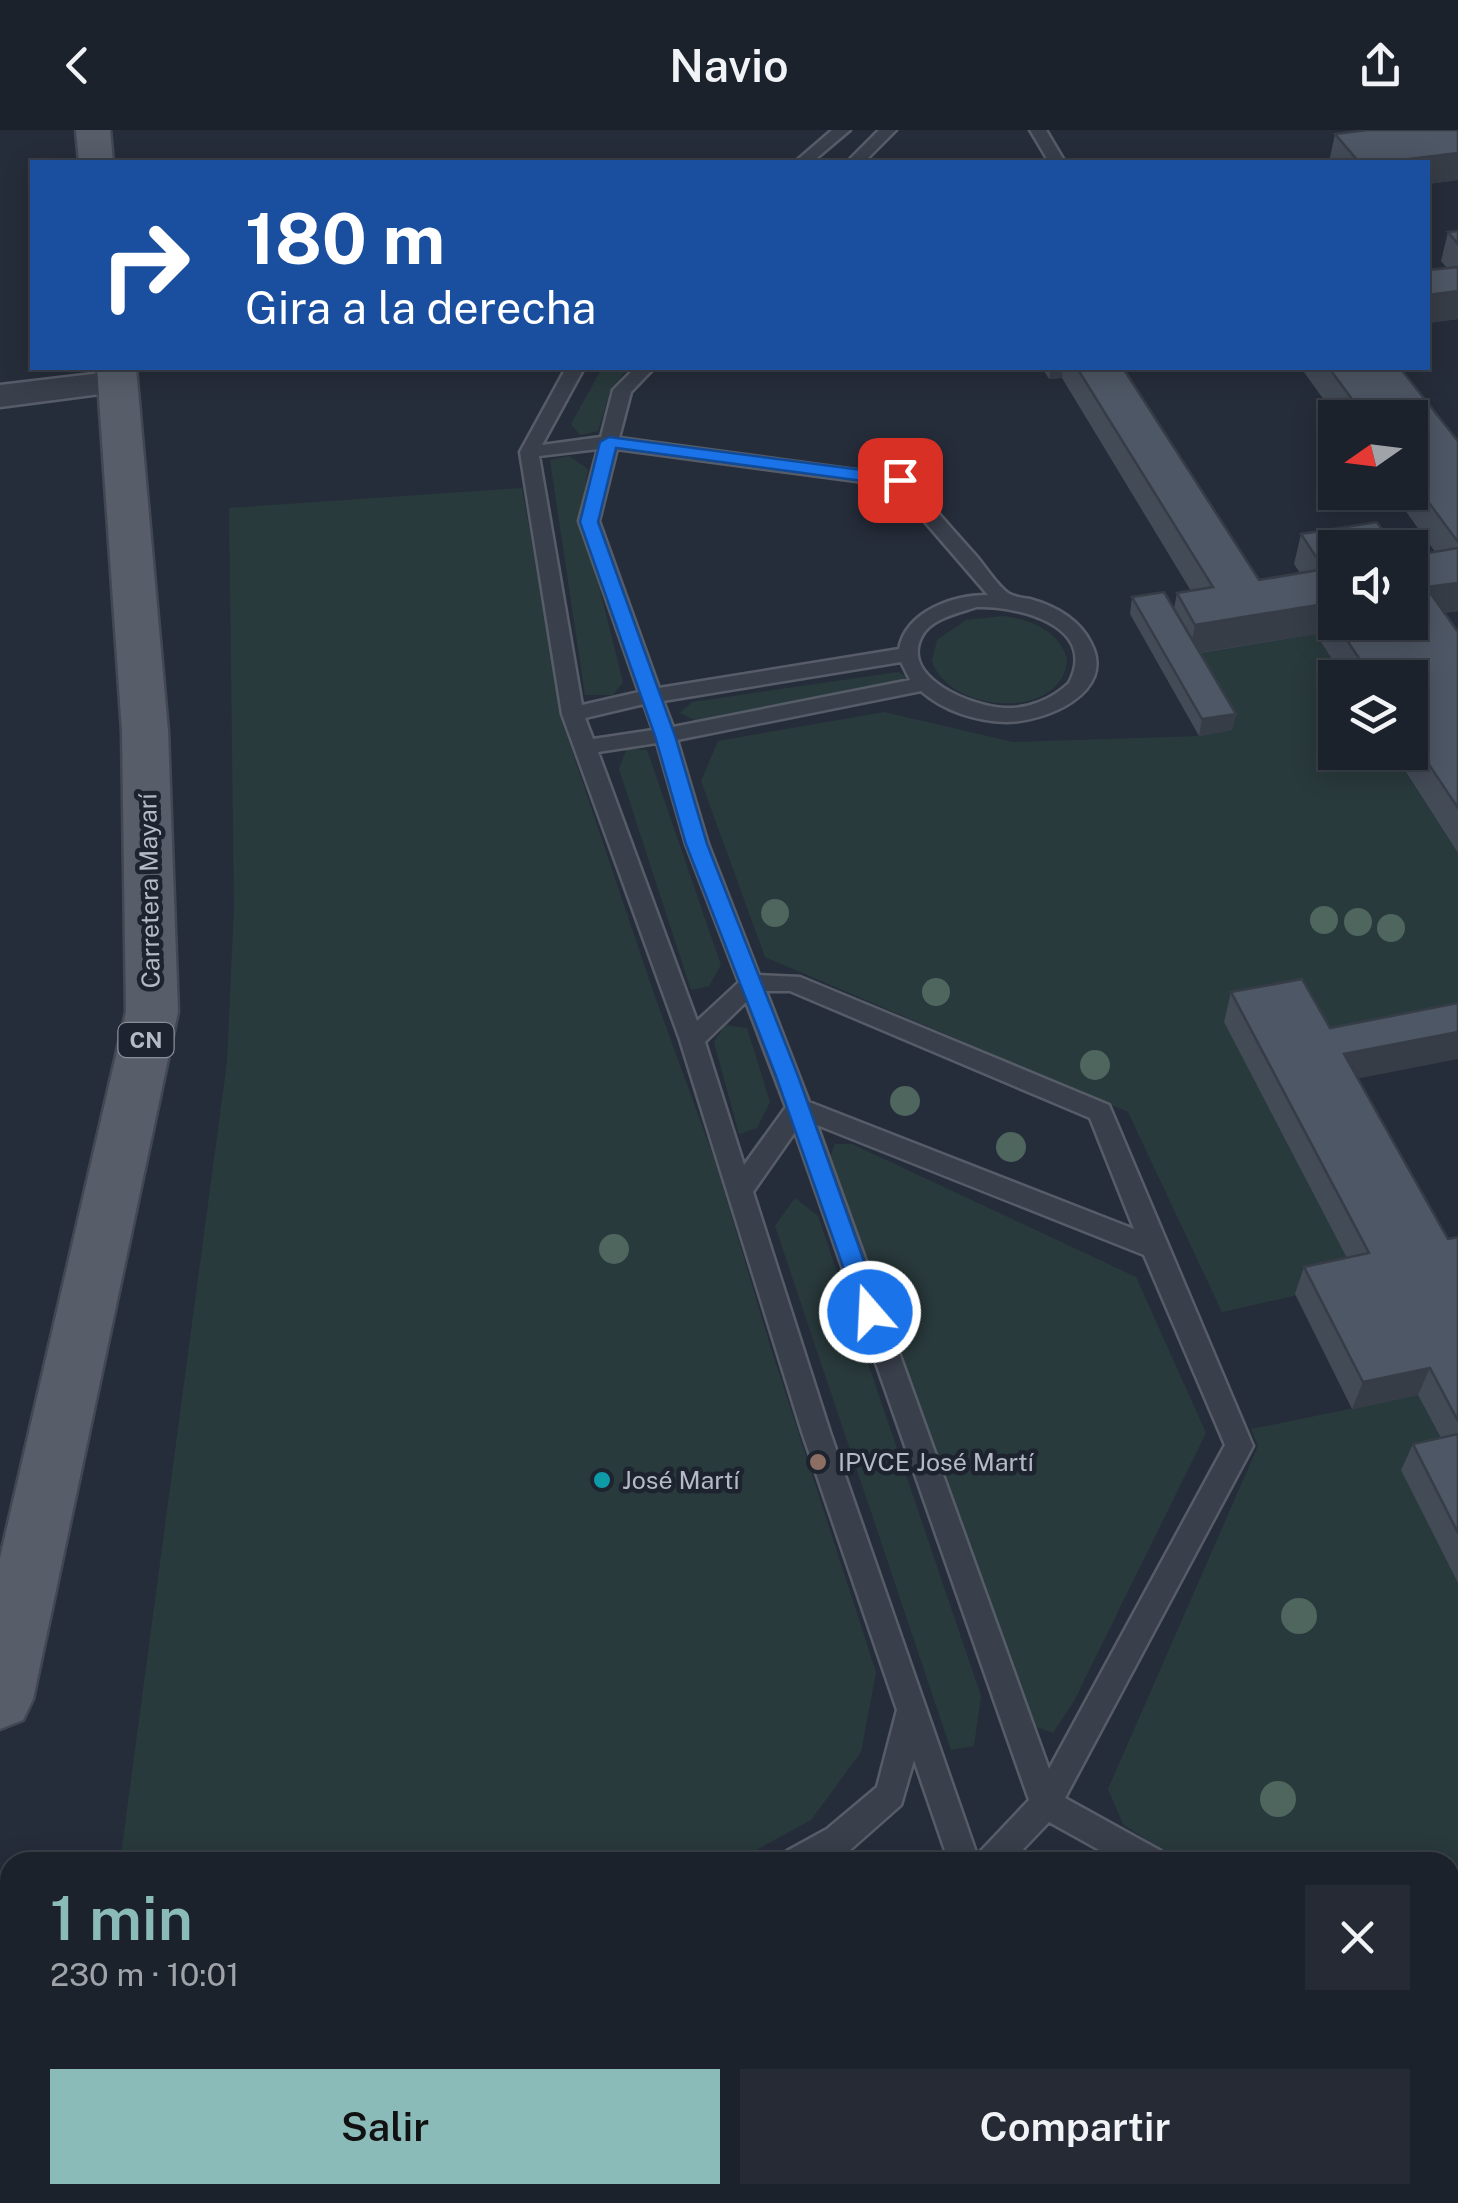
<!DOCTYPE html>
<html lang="es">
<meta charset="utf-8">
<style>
body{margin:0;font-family:"Public Sans",sans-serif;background:#252a34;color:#f1f3f6;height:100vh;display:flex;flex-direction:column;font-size:38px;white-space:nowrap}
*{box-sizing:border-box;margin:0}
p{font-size:32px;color:#a0a4a9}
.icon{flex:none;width:55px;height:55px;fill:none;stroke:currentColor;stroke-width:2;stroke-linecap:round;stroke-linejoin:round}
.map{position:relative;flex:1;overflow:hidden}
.details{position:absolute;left:0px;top:1722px;width:1460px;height:352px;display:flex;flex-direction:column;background:#1c222c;border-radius:30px 30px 0 0;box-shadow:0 5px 25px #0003,0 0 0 2px #3a3f48}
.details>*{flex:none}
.hud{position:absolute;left:30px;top:30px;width:1400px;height:210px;border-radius:0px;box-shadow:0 5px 25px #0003,0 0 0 2px #3a3f48;background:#1a4fa0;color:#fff;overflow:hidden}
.needle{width:65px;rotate:256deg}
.fabs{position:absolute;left:1318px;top:270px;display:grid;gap:20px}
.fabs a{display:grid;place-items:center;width:110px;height:110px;border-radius:0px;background:#1c222c;box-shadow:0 5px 25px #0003,0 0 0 2px #3a3f48;font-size:50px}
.pin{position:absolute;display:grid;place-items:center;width:85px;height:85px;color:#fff;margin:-42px;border-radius:20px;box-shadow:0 5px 15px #0006}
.me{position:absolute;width:110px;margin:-55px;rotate:341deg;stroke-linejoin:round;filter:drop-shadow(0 0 8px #0008)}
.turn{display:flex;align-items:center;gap:35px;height:210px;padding:0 50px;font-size:45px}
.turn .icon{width:130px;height:130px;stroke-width:2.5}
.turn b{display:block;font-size:70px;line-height:85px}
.round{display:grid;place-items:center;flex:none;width:105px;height:105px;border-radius:0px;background:#252a34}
.overview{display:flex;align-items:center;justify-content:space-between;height:170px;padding:0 50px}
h1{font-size:60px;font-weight:600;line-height:75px;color:#8bbbb9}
.cta{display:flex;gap:20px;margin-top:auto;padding:20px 50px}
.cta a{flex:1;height:115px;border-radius:0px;background:#8bbbb9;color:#111;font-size:40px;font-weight:600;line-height:115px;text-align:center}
.cta a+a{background:#252a34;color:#f1f3f6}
header{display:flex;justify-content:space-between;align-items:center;height:130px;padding:0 50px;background:#1c222c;font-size:45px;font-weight:600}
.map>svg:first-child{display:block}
.green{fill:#293a3c}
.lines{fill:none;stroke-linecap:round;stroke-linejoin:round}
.service-casing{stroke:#575d68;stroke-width:5}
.minor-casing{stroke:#575d68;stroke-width:5}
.primary-casing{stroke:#424853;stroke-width:5}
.service{fill:#393f4b;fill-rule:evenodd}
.minor{fill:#393f4b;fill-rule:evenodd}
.primary{fill:#575e6a;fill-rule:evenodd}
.tree{fill:#4e665d}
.wall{fill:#434b57}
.shaded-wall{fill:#373d47}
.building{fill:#4e5765;stroke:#373d47;stroke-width:2.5}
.route{fill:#1a73e8;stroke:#114b97;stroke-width:2.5}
.education-dot{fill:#8d6e63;stroke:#1e242f;stroke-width:4}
.culture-dot{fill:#0f9aa8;stroke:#1e242f;stroke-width:4}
.labels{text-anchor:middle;stroke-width:9;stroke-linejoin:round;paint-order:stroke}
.shield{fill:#1e242f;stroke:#888d99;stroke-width:2.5}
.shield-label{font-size:22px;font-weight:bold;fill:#b5bac6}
.street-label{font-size:25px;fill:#b5bac6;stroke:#1e242f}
.poi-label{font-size:25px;fill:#b5bac6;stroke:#1e242f;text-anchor:start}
</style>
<header><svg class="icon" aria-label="back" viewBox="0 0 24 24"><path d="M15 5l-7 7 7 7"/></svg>Navio<svg class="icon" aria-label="share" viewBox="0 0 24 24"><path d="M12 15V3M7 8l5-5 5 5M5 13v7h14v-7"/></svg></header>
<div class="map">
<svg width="1458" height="2073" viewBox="0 0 1458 2073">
<rect width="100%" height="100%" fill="#262d3a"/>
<g class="green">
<polygon points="602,238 629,238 611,258 598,301 580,305 571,294"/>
<polygon points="569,326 588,339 581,385 623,552 613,565 585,565 550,330"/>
<polygon points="522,358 563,594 654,864 715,1031 769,1212 876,1542 861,1622 811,1690 734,1732 120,1732 227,932 234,777 229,378"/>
<path d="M1004 486C1032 490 1060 501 1067 530 1062 592 948 583 932 531L937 510 966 490Z"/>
<polygon points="1316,504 1344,547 1335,548 1335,622 1393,623 1458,723 1458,900 1321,927 1359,1151 1222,1182 1128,982 765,827 701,651 718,611 884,582 1013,612 1199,606 1231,600 1190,524"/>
<polygon points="898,542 908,547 909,552 697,591 680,583 692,572"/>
<polygon points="627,618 647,620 721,835 709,856 691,860 619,639"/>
<polygon points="725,895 747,898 770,972 757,998 739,1004 714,912"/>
<polygon points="835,1014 852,1014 1136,1147 1206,1303 1074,1571 1053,1603 1034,1596 830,1027"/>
<polygon points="795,1068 818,1086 981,1566 974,1616 951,1620 775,1096"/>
<polygon points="1418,1265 1452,1329 1402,1341 1458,1453 1458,1881 1450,1877 1450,1732 1179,1732 1123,1694 1108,1659 1258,1316 1251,1299"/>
<polygon points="303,2065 440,2065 427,2073 290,2073"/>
</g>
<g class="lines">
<g class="service-casing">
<g id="service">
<polygon points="832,0 850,0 812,32 795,32"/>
<polygon points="879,0 896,0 864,32 847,32"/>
<polygon points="1030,0 1046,0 1065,32 1049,32"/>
<path d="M566 238H584L542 315 601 307 613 260 635 238H654L631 262 619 308 907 347C930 374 954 401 978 428 987 439 997 455 1008 463 1014 467 1023 468 1030 469 1055 476 1079 489 1091 513 1117 563 1045 592 1006 592 975 591 944 581 921 561L677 610 708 714 759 845 800 847 1109 975 1112 982 1253 1316 1065 1668 1161 1721 1165 1732H1121L1049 1692 1011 1732H949L914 1630 901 1675 849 1721 827 1732H782L787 1721 827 1699 877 1657 897 1580 802 1302 680 910 562 584 520 322ZM598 319 579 391 639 562 582 575 539 326ZM617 319 894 356 988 465C953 465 906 481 899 519L659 558 599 391ZM977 477C1017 476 1099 495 1069 553 1052 569 1029 579 1005 578 975 577 899 549 922 506 932 488 959 483 977 477ZM901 532 910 550 673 597 663 571ZM644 574 653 600 593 609 585 588ZM657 613 686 714 739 852 697 891 598 622ZM766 861H790L1090 988 1134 1099 809 972ZM746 872 786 977 744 1035 705 912ZM817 995 1144 1125 1225 1315 1049 1639ZM795 1002 1029 1670 977 1725 830 1302 753 1062Z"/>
<polygon points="1450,1887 1458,1890 1458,1924 1450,1921"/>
<polygon points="1450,2014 1458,2017 1458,2053 1450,2050"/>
<polygon points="189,2065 234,2065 231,2073 186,2073"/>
<polygon points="459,2065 503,2065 500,2073 456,2073"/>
</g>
</g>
<g class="minor-casing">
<polygon id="minor" points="118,241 131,244 136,252 131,260 0,277 0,255"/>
</g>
<g class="primary-casing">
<g id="primary">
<polygon points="76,0 110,0 113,32 79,32"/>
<polygon points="97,238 136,238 168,601 178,882 33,1569 23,1590 0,1599 0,1428 126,882 122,601"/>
</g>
</g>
<use href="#service" class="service"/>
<use href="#minor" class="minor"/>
<use href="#primary" class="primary"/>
</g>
<g class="tree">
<circle cx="775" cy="783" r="14"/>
<circle cx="1324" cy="790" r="14"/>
<circle cx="1358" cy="792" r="14"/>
<circle cx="1391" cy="798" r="14"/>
<circle cx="936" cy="862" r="14"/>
<circle cx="1095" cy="935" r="15"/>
<circle cx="905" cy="971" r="15"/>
<circle cx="1011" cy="1017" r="15"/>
<circle cx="614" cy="1119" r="15"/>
<circle cx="1299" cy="1486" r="18"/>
<circle cx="1278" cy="1669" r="18"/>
</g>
<g class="wall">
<polygon points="1458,0 1458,50 1428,54 1428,32 1329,32 1335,4"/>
<polygon points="1458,101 1458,189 1428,193 1428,140 1447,138 1441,131 1448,102"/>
<polygon points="1042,238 1133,238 1124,239 1259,450 1300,443 1294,434 1301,404 1377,392 1335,492 1435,422 1392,362 1410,362 1410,288 1337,288 1301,238 1400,238 1458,311 1458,481 1444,483 1458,502 1458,723 1393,622 1410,622 1410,548 1344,548 1316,504 1200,523 1236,584 1232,600 1199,606 1130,484 1132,467 1174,478 1177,463 1191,461 1062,248 1049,249"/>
<polygon points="1231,862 1330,898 1448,1109 1458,1107 1458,1453 1401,1340 1413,1314 1441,1308 1418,1265 1352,1279 1295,1164 1304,1137 1347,1128 1224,892"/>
</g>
<g class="shaded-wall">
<polygon points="1458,23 1458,50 1428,54 1428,32 1385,32"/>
<polygon points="1458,161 1458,189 1428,193 1428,165"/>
<polygon points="1051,238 1063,238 1062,248 1049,249"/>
<polygon points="1458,453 1458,481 1417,487 1426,457"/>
<polygon points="1323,474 1316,504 1190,524 1195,495"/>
<polygon points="1236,584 1232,600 1199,606 1202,589"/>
<polygon points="1458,902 1458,929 1335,953 1344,924"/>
<polygon points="1430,1238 1418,1265 1352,1279 1363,1252"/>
</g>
<g class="building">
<polygon points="1367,0 1458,0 1458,23 1385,32 1359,32 1335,4"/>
<polygon points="1458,101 1458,114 1448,102"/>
<polygon points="1458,137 1458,161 1428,165 1428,140"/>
<polygon points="1077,238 1123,238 1259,450 1324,439 1301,404 1377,392 1395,418 1335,418 1335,492 1323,474 1195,495 1177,463 1213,457"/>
<polygon points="1329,238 1400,238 1458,311 1458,412 1410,347 1410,288 1366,288"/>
<polygon points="1458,418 1458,453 1426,457 1458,502 1458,678 1410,606 1410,548 1372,548 1335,492 1410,492 1410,426"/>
<polygon points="1164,462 1236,584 1202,589 1132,467"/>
<polygon points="1302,849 1330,898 1458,873 1458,902 1344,924 1448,1109 1458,1107 1458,1291 1430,1238 1363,1252 1304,1137 1369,1123 1231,862"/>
<polygon points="1458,1304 1458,1403 1413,1314"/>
</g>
<polygon class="route" points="609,307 900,345 908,350 900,356 616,318 598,392 675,606 707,714 798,946 882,1182 879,1189 862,1189 859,1182 776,946 686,714 655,606 580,392 600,312"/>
<circle class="education-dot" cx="818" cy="1332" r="10"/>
<circle class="culture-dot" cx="602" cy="1350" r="10"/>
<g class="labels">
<rect class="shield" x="118.5" y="893" width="55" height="34" rx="8"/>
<g class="shield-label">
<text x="146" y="918">CN</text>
</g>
<g class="street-label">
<text transform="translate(149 761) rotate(-91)" y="9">Carretera Mayarí</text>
</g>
<g class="poi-label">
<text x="838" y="1341">IPVCE José Martí</text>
<text x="622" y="1359">José Martí</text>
</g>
</g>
</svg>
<div class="fabs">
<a><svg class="needle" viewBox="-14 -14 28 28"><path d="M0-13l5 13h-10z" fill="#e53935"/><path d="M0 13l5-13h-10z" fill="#a0a4a9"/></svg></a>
<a><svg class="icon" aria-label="sound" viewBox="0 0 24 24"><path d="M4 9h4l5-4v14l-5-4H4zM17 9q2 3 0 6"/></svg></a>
<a><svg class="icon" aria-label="layers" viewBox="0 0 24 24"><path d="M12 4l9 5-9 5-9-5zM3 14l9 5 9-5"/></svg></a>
</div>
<div class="pin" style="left:900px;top:350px;background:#d93025"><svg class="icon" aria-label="arrive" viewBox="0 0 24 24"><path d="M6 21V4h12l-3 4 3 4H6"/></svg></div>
<svg class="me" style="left:870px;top:1182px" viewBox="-20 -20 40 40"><circle r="17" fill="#1a73e8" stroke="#fff" stroke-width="3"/><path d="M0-11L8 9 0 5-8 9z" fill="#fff"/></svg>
<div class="hud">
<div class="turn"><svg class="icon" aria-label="right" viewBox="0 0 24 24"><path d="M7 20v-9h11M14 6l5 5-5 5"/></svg><div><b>180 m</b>Gira a la derecha</div></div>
</div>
<section class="details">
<div class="overview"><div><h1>1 min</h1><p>230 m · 10:01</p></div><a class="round"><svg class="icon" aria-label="close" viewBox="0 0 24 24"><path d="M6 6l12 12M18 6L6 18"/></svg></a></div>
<div class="cta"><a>Salir</a><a>Compartir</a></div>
</section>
</div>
